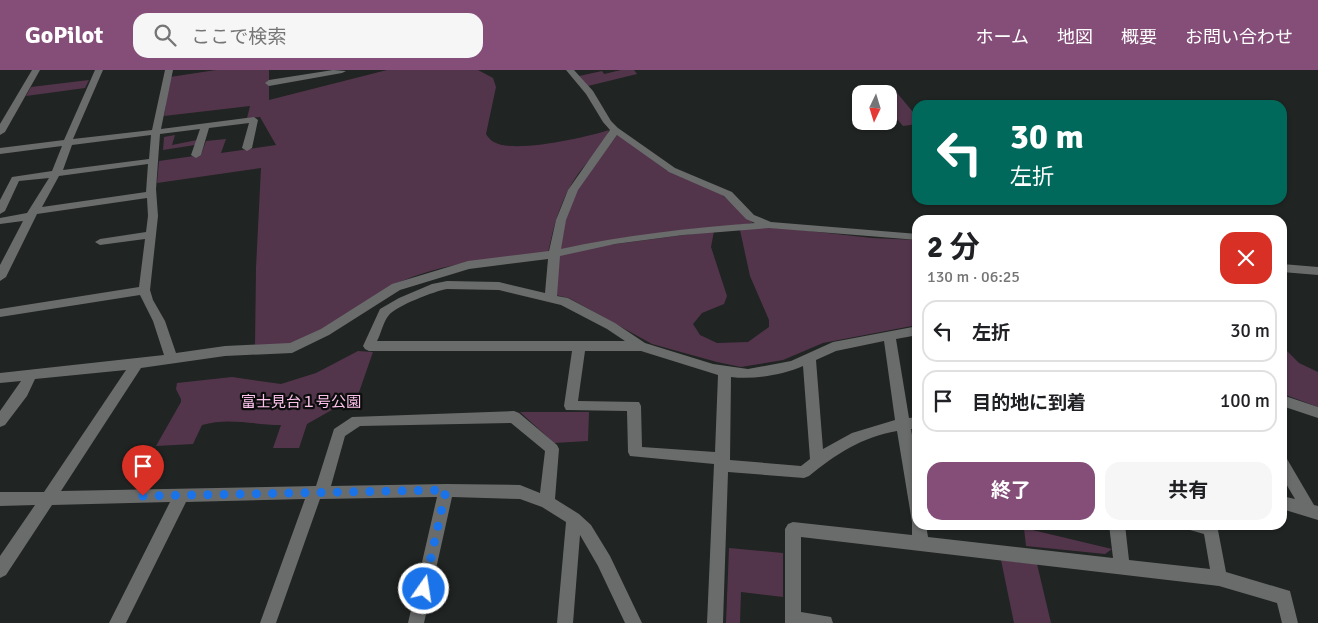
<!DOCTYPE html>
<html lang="ja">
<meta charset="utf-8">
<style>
body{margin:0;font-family:Signika,"Noto Sans JP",sans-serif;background:#f6f6f6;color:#202124;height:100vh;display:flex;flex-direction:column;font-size:19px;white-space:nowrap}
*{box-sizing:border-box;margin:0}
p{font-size:16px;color:#757577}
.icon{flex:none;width:28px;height:28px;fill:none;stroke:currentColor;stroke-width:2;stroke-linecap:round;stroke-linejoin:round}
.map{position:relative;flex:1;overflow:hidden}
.side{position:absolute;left:912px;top:145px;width:375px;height:315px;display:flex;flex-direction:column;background:#fff;border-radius:15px;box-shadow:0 1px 4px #0004}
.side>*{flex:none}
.hud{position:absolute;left:912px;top:30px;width:375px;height:105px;border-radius:15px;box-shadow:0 1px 4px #0004;background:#00695c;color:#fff;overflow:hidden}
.needle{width:32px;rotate:184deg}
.fabs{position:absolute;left:852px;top:15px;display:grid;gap:10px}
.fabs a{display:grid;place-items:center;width:45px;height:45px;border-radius:10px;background:#fff;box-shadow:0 1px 4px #0004;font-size:25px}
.pin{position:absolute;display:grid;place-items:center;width:42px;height:42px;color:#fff;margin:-51px -21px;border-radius:50% 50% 50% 0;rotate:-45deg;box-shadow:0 0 5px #0007}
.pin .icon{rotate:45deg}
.me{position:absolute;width:55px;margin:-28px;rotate:13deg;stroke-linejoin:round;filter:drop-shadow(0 0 4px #0008)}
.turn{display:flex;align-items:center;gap:18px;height:105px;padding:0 15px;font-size:22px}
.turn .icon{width:65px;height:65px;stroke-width:2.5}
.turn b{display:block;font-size:35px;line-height:42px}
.round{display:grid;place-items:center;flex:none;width:52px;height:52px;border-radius:15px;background:#f6f6f6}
.summary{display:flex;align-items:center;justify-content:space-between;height:85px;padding:0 15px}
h1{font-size:30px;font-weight:700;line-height:38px}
.action{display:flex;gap:10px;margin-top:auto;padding:10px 15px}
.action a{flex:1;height:58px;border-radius:15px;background:#844e79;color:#fff;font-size:20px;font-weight:700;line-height:58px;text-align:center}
.action a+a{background:#f6f6f6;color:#202124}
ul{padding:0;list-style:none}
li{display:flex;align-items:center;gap:15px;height:62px;margin:0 10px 8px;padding:0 5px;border:2px solid #e0e0e0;border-radius:15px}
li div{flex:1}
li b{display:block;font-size:19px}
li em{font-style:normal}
header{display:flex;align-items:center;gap:30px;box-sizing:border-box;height:70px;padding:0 25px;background:#844e79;color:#fff}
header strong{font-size:24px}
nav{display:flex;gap:28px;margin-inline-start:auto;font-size:18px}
.search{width:350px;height:45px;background:#f6f6f6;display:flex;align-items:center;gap:12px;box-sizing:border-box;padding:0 18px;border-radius:15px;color:#757577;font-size:19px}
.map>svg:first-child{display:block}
.green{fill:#53354b}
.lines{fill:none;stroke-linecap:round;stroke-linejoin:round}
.street{fill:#6a6c6b;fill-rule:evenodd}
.route{stroke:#1a73e8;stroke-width:9;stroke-dasharray:0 16.2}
.labels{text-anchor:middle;stroke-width:4.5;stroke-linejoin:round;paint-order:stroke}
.park-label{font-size:15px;fill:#fdc1ec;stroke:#0b0d0c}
</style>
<header>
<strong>GoPilot</strong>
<div class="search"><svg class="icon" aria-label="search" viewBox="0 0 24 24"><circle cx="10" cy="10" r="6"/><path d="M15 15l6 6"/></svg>ここで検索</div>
<nav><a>ホーム</a><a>地図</a><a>概要</a><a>お問い合わせ</a></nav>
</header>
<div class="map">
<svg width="1318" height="553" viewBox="0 0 1318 553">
<rect width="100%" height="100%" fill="#202422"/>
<g class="green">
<path d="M216 0H269V30L387 0H478L493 8 496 17 486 64C488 67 491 71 494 72 513 84 588 67 609 60 604 78 589 89 578 104 561 128 554 154 548 183 498 188 448 192 402 211 364 226 336 261 297 274 285 278 268 276 255 276L256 198 261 98 157 113 159 91 201 85 206 71 226 69 221 83 276 75 260 47 247 48 250 36 164 46 170 7Z"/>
<polygon points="621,0 634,0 637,4 588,16 579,6 602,1 604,4"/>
<polygon points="89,10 85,18 26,26 31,17"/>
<polygon points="893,18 917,47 917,54 903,56 897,49 889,49 889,24 861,24 861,35 856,24 859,20"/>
<polygon points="618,64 666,100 717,120 753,153 558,181 564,153 577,119"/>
<polygon points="175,65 172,75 197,70 195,75 163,80 164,67"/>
<polygon points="757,158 782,158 872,168 917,170 917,255 823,273 783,290 741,297 717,292 652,274 569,228 555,225 557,193 560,185 601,176 714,161 711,177 727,226 724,234 702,243 693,254 700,265 717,273 748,272 769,257 769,250 750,206 740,160"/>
<polygon points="1282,276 1299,293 1318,302 1318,337 1283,324"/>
<path d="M358 281 373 282 357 328 344 333 307 354 299 378H273L281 355C254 355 229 347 202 355L193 374 156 376 181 332V329L176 319 177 313 232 307 281 314 316 303Z"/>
<polygon points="520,342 589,342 588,371 554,373"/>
<polygon points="1024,458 1112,479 1105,484 1026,476"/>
<polygon points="729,478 783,483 783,527 741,522 740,553 726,553"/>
<polygon points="1001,490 1037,494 1051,553 1014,553"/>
</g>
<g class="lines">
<g class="street">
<polygon points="32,0 40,0 5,62 0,65 0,54"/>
<path d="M95 0H103L73 69 152 60 165 0H173L161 59 254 47 258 50 252 78 247 81 242 78 249 53 209 58 201 85 196 88 191 85 200 59 160 64 156 119 158 146 150 220 153 230 165 251 176 283 225 276 290 273 321 259 392 214 468 191 549 181 556 150 568 120 610 60 603 52 586 24 566 0H574L593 21 611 51 618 58 675 98 732 122 754 145 771 152 918 164V170L769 158 683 165 615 174 560 186 557 226 568 228 615 253 645 273 713 294 748 299 791 291 833 272 918 256V265L896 269 909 348 918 347V359H911L918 400V455H926L928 467 1113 488 1109 455H1125L1129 490 1210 499 1204 464 1190 460 1187 455H1217L1226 502 1290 521 1298 553H1282L1277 533 1219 516 801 467V542L831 547 833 553H785V459L788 454 793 452 912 465V452L897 361C862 367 836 384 809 406L804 408 728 402 723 553H707L714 394 630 386 628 382 627 341 566 340 564 336 572 281H369L365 279 363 276 380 239 399 228 432 214 447 211 499 212 545 223 548 189 469 199 400 220 329 265 292 283 225 286 141 298 61 421 316 416 334 359 352 347 514 341 519 343 557 375 559 379 555 429 579 444 591 455 610 486 642 553H625L598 496 580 465 573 553H557L566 452 542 437 520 429 452 427 424 553H408L437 427 320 429 276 553H260L305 429 186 432 126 553H109L170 432 52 435 6 505 0 508V486L35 435 0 436V422H44L126 300 35 309 27 326 5 355 0 357V341L21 311 0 313V303L164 285 153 251 140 225 0 247V239L139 217 145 169 100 175 95 172 100 169 146 162 148 146 147 128 37 144 6 207 0 211V195L23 151 0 154V148L27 143 49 108 19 111 5 141 0 144V130L12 107 52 101 62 76 0 84V78L64 70ZM151 65 149 89 63 100 72 75ZM617 65 669 102 724 126 746 149 755 153C689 158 625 165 561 179L566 150 578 120ZM148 94 146 122 42 137 59 106ZM447 219 499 220 561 235 607 259 625 271H377C381 264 383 252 389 245 396 236 435 221 447 219ZM884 271 895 350 852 363 823 379 816 290 836 281ZM585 281H641L718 305 715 382 642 377 641 336 639 332 578 331ZM803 296 810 389 801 396 730 390 731 307C754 310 782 305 803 296ZM511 353 545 381 540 423 520 415 446 414 331 416 345 366 360 356Z"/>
<polygon points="333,0 346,1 342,3 269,16 265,13 269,10"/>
<polygon points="1282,194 1318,197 1318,205 1282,202"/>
<polygon points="1282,325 1318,337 1318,348 1282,336"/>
<polygon points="1282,387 1287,389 1314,435 1318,436 1318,450 1282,439 1282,426 1295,429 1282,407"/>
</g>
</g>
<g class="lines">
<polyline class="route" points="143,426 446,420 424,519"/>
</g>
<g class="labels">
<g class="park-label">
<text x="301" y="337">富士見台１号公園</text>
</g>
</g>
</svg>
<div class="fabs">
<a><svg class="needle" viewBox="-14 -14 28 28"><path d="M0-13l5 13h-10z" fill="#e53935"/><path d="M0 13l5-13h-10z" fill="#757577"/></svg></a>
</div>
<div class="pin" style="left:143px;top:426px;background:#d93025"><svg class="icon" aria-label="arrive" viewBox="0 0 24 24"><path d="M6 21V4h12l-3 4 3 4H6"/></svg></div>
<svg class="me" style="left:424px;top:519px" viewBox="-20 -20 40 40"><circle r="17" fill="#1a73e8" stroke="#fff" stroke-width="3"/><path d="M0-11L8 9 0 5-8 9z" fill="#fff"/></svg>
<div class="hud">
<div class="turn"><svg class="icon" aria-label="left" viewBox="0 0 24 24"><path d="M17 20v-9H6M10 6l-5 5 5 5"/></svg><div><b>30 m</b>左折</div></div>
</div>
<section class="side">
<div class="summary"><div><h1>2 分</h1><p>130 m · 06:25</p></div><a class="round" style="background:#d93025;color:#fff"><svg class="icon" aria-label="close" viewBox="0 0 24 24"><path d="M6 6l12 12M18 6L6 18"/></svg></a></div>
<ul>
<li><svg class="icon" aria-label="left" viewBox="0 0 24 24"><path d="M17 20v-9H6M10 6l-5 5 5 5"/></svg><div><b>左折</b></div><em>30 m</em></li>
<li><svg class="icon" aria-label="arrive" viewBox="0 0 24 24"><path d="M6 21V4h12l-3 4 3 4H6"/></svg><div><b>目的地に到着</b></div><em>100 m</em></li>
</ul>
<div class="action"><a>終了</a><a>共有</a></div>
</section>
</div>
